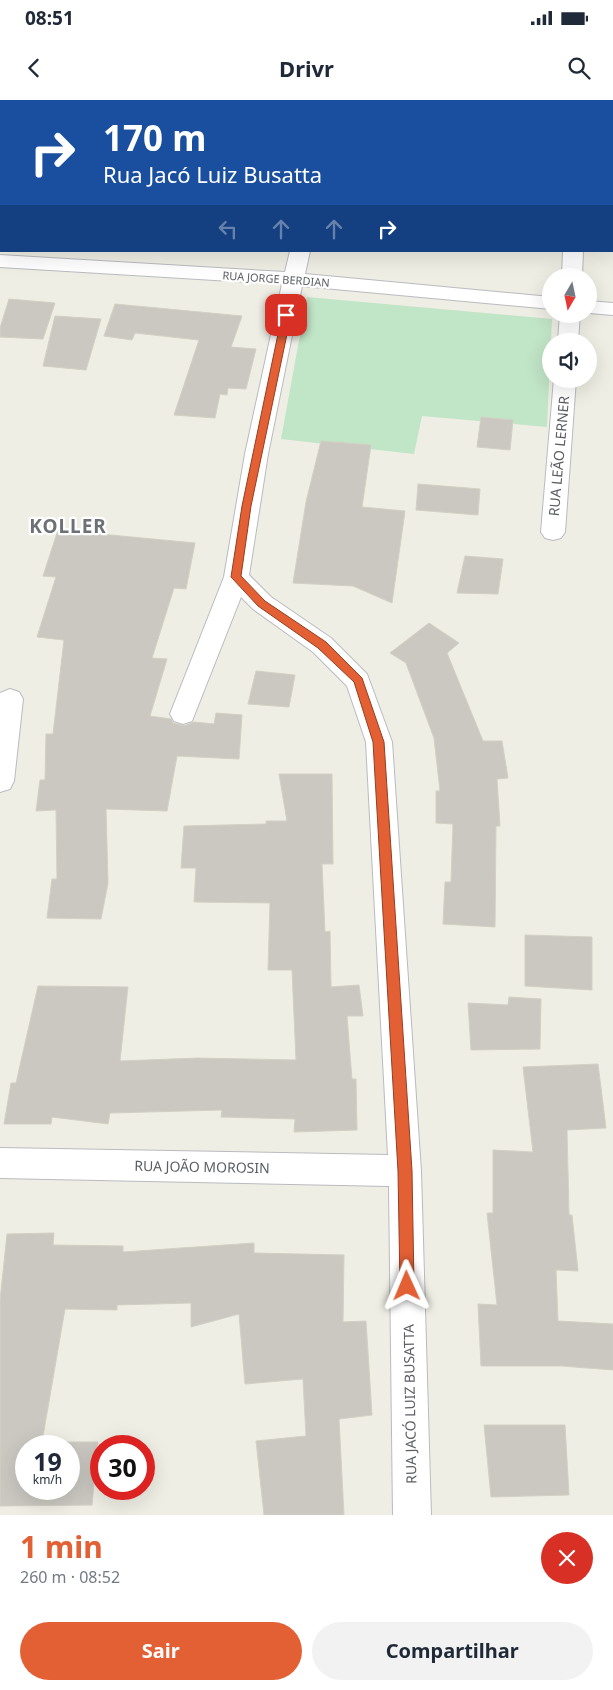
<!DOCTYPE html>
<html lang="pt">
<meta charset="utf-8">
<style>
body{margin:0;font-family:"Noto Sans",sans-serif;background:#f2f2f3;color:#1f2937;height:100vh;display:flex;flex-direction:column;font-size:19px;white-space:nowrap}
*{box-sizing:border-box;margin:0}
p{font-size:16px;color:#747a83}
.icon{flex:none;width:28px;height:28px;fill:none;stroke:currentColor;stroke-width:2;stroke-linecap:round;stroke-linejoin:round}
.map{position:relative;height:1415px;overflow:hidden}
.details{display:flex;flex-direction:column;background:#fff;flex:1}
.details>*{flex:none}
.banner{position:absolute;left:0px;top:0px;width:614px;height:152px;box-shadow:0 5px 20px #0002;background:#1a4fa0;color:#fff;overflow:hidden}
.needle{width:32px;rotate:189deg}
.fabs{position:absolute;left:542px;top:168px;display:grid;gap:10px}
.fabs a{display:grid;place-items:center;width:55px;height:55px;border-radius:50%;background:#fff;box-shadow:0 5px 20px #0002;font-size:25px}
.speed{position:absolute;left:15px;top:1335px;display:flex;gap:10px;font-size:25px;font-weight:700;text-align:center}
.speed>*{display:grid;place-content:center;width:65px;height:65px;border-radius:50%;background:#fff;box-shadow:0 5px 20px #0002;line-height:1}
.speed small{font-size:12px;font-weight:400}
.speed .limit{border:8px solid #d22;background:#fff;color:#111}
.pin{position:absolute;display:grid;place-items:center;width:42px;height:42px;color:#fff;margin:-21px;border-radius:10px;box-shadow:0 2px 8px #0006}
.me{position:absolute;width:55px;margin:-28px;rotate:359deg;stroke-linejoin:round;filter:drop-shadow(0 0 4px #0008)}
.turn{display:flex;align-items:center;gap:18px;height:105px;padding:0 20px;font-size:22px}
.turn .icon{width:65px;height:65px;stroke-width:2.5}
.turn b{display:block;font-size:35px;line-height:42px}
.lanes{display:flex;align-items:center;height:48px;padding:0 20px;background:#0003;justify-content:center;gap:25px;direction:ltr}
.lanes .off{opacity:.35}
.round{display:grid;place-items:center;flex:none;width:52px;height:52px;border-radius:26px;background:#f2f2f3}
.overview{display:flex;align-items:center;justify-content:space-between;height:85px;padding:0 20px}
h1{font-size:30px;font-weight:700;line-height:38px;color:#e36035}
.action{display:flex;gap:10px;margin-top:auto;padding:10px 20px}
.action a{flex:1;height:58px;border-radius:30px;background:#e36035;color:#fff;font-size:20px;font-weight:700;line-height:58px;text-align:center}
.action a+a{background:#f2f2f3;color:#1f2937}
.status{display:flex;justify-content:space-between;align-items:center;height:35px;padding:0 25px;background:#fff;direction:ltr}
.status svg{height:14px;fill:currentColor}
header{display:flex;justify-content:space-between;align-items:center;height:65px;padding:0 20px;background:#fff;font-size:22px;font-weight:700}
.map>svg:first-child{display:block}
.green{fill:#c1e5c7}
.building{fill:#cac8c1;stroke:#d3d0c3;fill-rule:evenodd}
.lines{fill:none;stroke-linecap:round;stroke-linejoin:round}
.minor-casing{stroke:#b9bbc0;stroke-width:2}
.minor{fill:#fff;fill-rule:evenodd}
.route{fill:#e36035;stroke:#943e22}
.labels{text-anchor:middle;stroke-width:4.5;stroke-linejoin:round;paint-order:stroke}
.far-street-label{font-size:11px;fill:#5c5e64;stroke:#fff}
.street-label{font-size:14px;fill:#5c5e64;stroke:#fff}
.district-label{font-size:19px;font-weight:bold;letter-spacing:1px;fill:#6d7076;stroke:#fff}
</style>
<div class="status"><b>08:51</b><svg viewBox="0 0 49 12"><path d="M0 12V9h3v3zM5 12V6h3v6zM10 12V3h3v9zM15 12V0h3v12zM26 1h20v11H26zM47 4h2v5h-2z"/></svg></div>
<header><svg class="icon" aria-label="back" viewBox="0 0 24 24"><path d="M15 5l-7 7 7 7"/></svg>Drivr<svg class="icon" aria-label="search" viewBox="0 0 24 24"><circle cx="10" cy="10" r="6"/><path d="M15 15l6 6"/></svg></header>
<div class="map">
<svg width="613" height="1415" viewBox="0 0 613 1415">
<rect width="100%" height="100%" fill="#eeeee4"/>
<polygon class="green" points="307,197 552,219 547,327 422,316 414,354 281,339"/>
<g class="building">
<polygon points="9,199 55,203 43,239 0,237 0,228"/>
<polygon points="115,204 242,216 231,247 256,249 246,289 228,288 227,295 220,294 215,318 174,315 199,240 135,233 132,240 104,236"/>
<polygon points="55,216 101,219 86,270 43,266"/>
<polygon points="481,317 513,320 510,350 477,347"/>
<polygon points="321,341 371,345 362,407 405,411 392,503 353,486 293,483 306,402"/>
<polygon points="418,384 480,389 478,415 416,410"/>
<polygon points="58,430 195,443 186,489 174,488 152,558 167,559 150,616 171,619 173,623 184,626 194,622 214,624 216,613 242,615 239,659 177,656 167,711 106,709 108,783 101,819 47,818 52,779 57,779 56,710 36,711 40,680 45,680 46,634 53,634 64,540 37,537 56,477 43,476"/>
<polygon points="465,456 503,459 498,494 457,493"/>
<polygon points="429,523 459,543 447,553 483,641 502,641 508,678 497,679 500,726 496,726 495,827 443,824 445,782 451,782 453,724 436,723 436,691 440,691 434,638 406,563 390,553"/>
<polygon points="256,571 295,575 289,607 248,604"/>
<polygon points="279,674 332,674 333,764 322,764 325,832 330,831 331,887 359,885 363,916 347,916 352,979 356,979 357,1030 294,1032 295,1019 221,1017 222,1010 110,1013 108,1024 52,1017 51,1024 4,1024 11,983 16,983 38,886 128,887 120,961 198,958 296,960 292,870 268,870 270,803 194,802 196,768 181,768 184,726 266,724 266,721 287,721"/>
<polygon points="525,835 592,837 592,890 525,886"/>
<polygon points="509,897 541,899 540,949 471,950 468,903 508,905"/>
<polygon points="598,964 606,1028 567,1030 569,1115 572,1115 578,1171 556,1170 558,1221 613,1224 613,1270 561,1266 481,1266 478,1204 497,1205 487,1113 493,1113 493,1050 533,1052 523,967"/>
<path d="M54 1133 53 1145 123 1146V1152L254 1143V1153L344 1155 343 1222 366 1221 372 1315 339 1319 344 1415H264L256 1341 306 1336 303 1279 245 1284 239 1214 191 1227V1203L117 1205V1210L65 1209 42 1342H98L92 1405 0 1406V1200L7 1134ZM26 1346H69V1389H26Z"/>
<polygon points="484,1325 565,1325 569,1395 491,1397"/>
</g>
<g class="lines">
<g class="minor-casing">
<g id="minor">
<polygon points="481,0 501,0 502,1 482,1"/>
<rect x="612" y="53" width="1" height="12"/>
<polygon points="290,151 310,151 305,174 551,197 551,209 302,186 268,354 249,475 271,497 331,538 367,574 392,642 421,1071 431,1415 393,1415 389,1086 0,1078 0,1048 388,1055 366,642 347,586 313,552 253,509 241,497 192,621 183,624 174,621 170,614 224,477 245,354 282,184 0,167 0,155 285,172"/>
<polygon points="563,151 583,151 582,176 562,176"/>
<polygon points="589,201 613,203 613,215 589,213"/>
<polygon points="560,214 580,214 578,241 558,241"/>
<polygon points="554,279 576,279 565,432 561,438 553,440 545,438 541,432"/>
<polygon points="10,589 19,592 23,599 14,681 10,689 0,692 0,593"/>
</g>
</g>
<use href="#minor" class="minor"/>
</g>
<polygon class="route" points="286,212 291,215 251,406 241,476 265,501 326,542 362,578 384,642 412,1071 414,1186 412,1191 407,1193 402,1191 400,1186 398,1071 373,642 354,582 318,548 258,506 231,477 242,406 282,215"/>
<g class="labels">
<g class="far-street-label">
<text transform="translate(276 179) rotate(4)" y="4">RUA JORGE BERDIAN</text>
</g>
<g class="street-label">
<text transform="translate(559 356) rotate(-85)" y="5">RUA LEÃO LERNER</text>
<text transform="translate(202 1067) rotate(1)" y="5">RUA JOÃO MOROSIN</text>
<text transform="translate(410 1304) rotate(-91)" y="5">RUA JACÓ LUIZ BUSATTA</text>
</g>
<g class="district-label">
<text x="68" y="433">KOLLER</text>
</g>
</g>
</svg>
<div class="fabs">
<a><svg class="needle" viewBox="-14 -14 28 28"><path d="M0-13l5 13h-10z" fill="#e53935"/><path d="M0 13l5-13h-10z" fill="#747a83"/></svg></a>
<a><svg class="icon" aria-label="sound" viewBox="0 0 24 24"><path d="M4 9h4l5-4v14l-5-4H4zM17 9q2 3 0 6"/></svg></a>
</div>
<div class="speed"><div>19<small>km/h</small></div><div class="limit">30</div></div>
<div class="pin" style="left:286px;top:215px;background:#d93025"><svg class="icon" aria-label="arrive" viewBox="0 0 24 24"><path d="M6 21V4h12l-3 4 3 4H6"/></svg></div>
<svg class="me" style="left:407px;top:1186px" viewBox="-20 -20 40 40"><path d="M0-17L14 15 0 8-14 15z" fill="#e36035" stroke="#fff" stroke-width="4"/></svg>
<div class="banner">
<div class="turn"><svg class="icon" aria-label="right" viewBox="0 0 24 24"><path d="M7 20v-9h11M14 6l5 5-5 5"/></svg><div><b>170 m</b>Rua Jacó Luiz Busatta</div></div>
<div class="lanes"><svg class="icon off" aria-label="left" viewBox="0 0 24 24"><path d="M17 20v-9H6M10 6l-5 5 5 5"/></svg><svg class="icon off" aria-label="ahead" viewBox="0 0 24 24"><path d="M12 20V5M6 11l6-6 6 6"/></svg><svg class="icon off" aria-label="ahead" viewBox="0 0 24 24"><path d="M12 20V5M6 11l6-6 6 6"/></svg><svg class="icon" aria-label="right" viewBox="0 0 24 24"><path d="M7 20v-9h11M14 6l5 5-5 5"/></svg></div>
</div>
</div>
<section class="details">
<div class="overview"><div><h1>1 min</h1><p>260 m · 08:52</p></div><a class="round" style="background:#d93025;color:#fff"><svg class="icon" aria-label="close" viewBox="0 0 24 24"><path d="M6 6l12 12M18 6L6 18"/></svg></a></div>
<div class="action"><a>Sair</a><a>Compartilhar</a></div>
</section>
